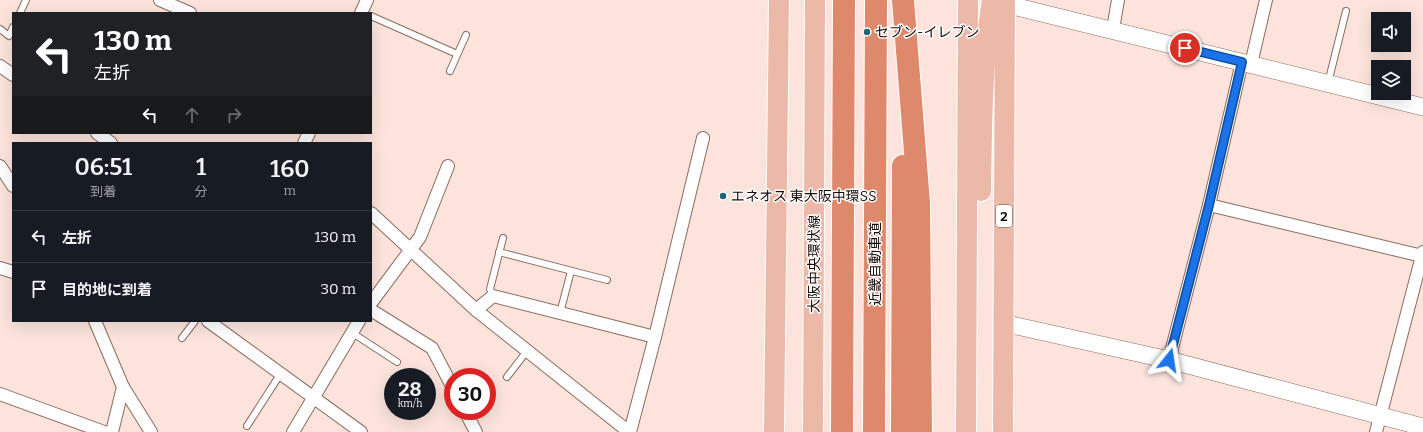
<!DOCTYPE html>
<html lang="ja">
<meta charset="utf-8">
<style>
body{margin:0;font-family:Bitter,"Noto Sans JP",serif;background:#20242c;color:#f1f3f6;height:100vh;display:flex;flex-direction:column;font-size:15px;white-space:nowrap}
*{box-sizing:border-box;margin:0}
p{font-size:13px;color:#9ea1a6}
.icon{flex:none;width:22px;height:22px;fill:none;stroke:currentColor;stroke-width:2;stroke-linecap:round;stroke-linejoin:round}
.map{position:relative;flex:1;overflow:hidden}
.sheet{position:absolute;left:12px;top:142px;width:360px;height:180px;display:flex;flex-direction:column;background:#171b24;border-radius:0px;box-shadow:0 4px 16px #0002}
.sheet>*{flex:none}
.banner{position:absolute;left:12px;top:12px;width:360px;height:122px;border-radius:0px;box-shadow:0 4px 16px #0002;background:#202124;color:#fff;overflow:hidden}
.fabs{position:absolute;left:1371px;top:12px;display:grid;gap:8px}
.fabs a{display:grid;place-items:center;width:40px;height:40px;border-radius:0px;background:#171b24;box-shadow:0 4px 16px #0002;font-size:20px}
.speed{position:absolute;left:384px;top:368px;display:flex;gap:8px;font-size:20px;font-weight:700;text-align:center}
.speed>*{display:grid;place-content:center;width:52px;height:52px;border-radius:50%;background:#171b24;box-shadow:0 4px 16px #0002;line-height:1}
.speed small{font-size:10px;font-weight:400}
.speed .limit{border:6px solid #d22;background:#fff;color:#111}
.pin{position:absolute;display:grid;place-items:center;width:34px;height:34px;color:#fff;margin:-17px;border:2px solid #fff;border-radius:50%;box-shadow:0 1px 4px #0007}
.me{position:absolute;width:44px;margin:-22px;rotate:15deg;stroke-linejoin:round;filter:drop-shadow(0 0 3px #0008)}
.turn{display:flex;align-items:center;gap:14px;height:84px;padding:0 16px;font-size:18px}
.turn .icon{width:52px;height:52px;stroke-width:2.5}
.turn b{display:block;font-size:28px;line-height:34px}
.lanes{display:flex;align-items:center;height:38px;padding:0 16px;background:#0003;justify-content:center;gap:20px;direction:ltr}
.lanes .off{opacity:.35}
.eta{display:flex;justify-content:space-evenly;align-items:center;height:68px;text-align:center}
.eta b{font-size:24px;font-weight:600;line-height:28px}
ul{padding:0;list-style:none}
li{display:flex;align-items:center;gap:12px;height:52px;padding:0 16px;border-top:1px solid #363941}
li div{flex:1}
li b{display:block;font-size:15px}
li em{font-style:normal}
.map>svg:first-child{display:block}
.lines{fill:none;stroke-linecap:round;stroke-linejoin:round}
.lane-casing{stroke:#8c6b5f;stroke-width:8}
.street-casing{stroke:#8c6b5f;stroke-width:14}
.secondary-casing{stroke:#8c6b5f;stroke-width:18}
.primary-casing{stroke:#fff;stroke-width:22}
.highway-casing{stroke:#fff;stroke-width:24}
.lane{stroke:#fff;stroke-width:6}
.street{stroke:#fff;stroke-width:12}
.secondary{stroke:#fff;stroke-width:17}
.primary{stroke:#ecb8a7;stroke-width:20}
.highway{stroke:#df896c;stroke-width:22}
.route-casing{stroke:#114b97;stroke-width:10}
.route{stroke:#1a73e8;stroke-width:7}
.poi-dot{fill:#1f6375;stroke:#fff;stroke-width:1.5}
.labels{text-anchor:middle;stroke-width:3;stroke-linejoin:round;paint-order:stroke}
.shield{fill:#fff;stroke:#5d5451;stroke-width:1}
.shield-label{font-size:13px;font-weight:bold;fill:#170a07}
.poi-label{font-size:14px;fill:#170a07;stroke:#fff;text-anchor:start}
.street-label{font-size:14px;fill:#170a07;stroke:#fff}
</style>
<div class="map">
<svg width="1423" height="432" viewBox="0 0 1423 432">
<rect width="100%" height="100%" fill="#fce4dd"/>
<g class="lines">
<g class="lane-casing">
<g id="lane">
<polyline points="20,13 26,0"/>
<polyline points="371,16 457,54"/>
<polyline points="0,29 9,36 13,27"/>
<polyline points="450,71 466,35"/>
<polyline points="1328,83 1346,11"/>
<polyline points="499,252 607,280"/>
<polyline points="493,296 490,289 503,238"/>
<polyline points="560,313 571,271"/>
<polyline points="351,332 397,362"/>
<polyline points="182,338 195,321"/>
<polyline points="507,377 527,351"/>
<polyline points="247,426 281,373"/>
</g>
</g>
<g class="street-casing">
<g id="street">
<polyline points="160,0 190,13"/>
<polyline points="361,13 367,0"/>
<polyline points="1113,29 1118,0"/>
<polyline points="1251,64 1266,0"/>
<polyline points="0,66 13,75"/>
<polyline points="97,133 111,143"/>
<polyline points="304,143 309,133"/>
<polyline points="0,166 13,186"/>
<polyline points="1209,205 1422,256"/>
<polyline points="371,213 476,310 629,432"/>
<polyline points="0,268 13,272"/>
<polyline points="371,303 420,237 448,166"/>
<polyline points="371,310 432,348 453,388"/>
<polyline points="476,310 493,296 655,337"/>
<polyline points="95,321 123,387 151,432"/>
<polyline points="208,321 361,432"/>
<polyline points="1169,360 1209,205 1242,62"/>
<polyline points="0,394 104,432"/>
<polyline points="465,411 476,432"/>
<polyline points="112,432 123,387"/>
<polyline points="293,432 359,321"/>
<polyline points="630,432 655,337 703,138"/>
<polyline points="1376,432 1423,252"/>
</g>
</g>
<g class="secondary-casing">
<g id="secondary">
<polyline points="1005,4 1423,107"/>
<polyline points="1003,323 1169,360 1423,427"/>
</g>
</g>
<g class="primary-casing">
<g id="primary">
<path d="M981 191C982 127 982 63 992 0"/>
<polyline points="774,432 779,0"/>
<polyline points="813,432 815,0"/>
<polyline points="966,432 968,0"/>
<polyline points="1003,432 1005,0"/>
</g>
</g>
<g class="highway-casing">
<g id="highway">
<polyline points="903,0 919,203 921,432"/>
<polyline points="842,432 844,0"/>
<polyline points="874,432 876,0"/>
<polyline points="902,432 903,166"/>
</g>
</g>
<use href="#lane" class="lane"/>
<use href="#street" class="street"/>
<use href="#secondary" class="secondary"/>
<use href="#primary" class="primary"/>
<use href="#highway" class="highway"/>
</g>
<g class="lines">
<g class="route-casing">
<polyline id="route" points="1169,360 1209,205 1242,62 1185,48"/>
</g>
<use href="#route" class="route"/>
</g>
<g class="poi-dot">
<circle cx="867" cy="32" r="4"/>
<circle cx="723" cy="196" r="4"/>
</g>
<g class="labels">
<rect class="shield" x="996" y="205" width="16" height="22" rx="3"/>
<g class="shield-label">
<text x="1004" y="221">2</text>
</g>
<g class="poi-label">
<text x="875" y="37">セブン-イレブン</text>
<text x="731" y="201">エネオス 東大阪中環SS</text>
</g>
<g class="street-label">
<text transform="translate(814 264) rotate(-90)" y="5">大阪中央環状線</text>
<text transform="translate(875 264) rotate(-90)" y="5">近畿自動車道</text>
</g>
</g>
</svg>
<div class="fabs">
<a><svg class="icon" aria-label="sound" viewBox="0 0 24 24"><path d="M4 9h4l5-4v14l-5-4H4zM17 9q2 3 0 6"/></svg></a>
<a><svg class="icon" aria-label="layers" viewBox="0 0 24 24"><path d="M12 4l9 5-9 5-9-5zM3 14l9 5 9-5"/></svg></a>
</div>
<div class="speed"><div>28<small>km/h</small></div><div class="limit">30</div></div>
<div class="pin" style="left:1185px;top:48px;background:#d93025"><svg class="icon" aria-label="arrive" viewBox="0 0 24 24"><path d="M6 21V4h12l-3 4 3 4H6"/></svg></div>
<svg class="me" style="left:1169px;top:360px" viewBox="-20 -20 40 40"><path d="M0-17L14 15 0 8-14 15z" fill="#1a73e8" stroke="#fff" stroke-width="4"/></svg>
<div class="banner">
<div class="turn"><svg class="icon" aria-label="left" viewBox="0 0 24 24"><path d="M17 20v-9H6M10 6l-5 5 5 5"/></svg><div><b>130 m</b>左折</div></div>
<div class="lanes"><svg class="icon" aria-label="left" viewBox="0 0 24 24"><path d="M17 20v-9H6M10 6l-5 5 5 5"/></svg><svg class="icon off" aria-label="ahead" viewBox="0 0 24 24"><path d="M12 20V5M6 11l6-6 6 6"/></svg><svg class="icon off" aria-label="right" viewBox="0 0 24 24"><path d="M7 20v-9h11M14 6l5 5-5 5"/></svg></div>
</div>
<section class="sheet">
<div class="eta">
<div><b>06:51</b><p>到着</p></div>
<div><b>1</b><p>分</p></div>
<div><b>160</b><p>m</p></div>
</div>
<ul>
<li><svg class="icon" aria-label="left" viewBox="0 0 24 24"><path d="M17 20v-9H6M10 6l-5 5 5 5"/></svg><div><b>左折</b></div><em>130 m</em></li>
<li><svg class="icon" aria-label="arrive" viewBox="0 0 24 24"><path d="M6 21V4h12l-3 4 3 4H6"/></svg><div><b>目的地に到着</b></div><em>30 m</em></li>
</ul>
</section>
</div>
